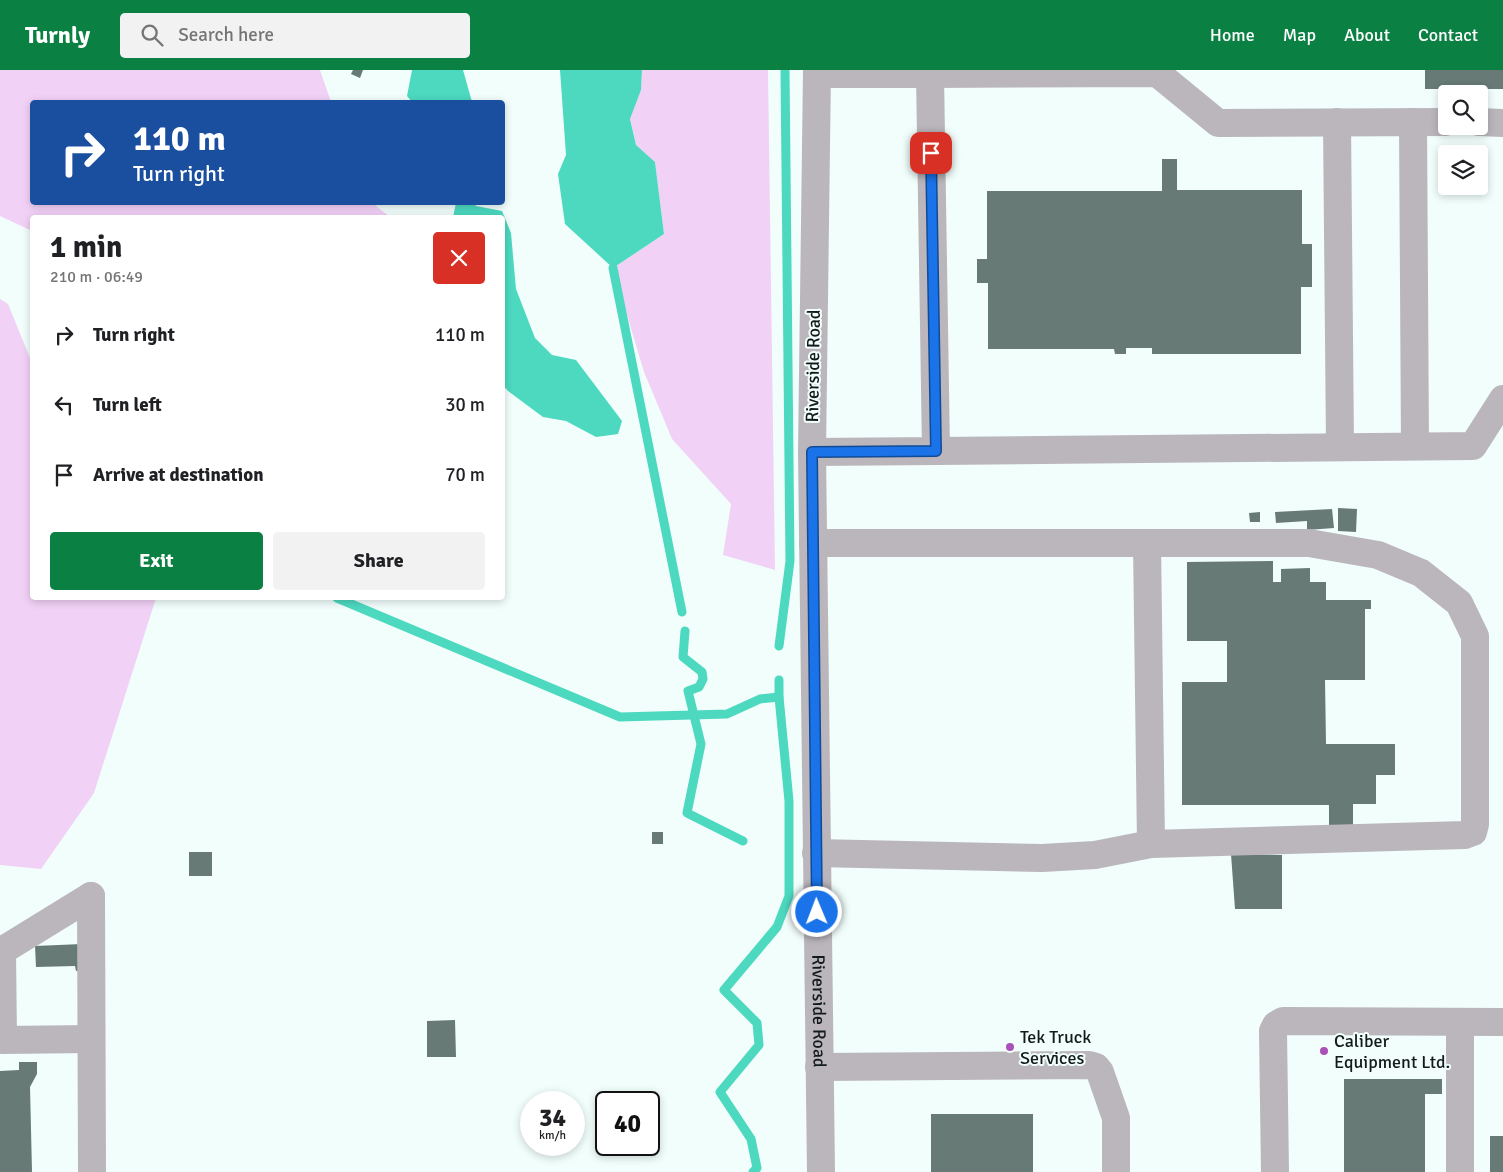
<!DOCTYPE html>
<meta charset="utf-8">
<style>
body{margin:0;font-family:Signika,sans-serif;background:#f2f2f2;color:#202124;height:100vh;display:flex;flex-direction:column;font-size:19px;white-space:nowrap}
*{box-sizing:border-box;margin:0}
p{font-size:16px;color:#757577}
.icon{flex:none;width:28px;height:28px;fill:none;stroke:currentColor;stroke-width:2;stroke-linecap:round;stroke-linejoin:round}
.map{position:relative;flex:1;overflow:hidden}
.side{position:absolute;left:30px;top:145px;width:475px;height:385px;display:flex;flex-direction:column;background:#fff;border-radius:5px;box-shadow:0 2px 8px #0003}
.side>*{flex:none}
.hud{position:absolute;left:30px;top:30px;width:475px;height:105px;border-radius:5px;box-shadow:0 2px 8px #0003;background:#1a4fa0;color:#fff;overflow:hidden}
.controls{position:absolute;left:1438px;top:15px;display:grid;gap:10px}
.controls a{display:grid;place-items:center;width:50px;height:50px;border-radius:5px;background:#fff;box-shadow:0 2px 8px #0003;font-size:25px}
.speed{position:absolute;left:520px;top:1021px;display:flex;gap:10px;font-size:25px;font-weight:700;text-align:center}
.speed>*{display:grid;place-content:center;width:65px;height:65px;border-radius:50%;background:#fff;box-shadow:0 2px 8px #0003;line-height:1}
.speed small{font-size:12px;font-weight:400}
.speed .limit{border:2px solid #111;border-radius:8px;background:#fff;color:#111}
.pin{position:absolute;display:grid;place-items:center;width:42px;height:42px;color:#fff;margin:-21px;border-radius:10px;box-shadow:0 2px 8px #0006}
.me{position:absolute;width:55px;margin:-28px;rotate:359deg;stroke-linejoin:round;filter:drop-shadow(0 0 4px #0008)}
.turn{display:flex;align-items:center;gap:18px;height:105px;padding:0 20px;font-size:22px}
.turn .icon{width:65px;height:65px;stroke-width:2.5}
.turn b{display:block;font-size:35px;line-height:42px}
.round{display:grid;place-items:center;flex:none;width:52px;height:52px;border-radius:5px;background:#f2f2f2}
.head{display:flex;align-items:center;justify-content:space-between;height:85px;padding:0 20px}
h1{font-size:30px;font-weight:700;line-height:38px}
.button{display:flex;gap:10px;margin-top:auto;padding:10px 20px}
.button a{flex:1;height:58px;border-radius:5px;background:#0b8043;color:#fff;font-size:20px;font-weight:700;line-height:58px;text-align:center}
.button a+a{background:#f2f2f2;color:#202124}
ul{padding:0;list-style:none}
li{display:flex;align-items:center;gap:15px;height:70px;padding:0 20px}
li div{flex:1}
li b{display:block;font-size:19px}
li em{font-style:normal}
header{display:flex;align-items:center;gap:30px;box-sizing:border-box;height:70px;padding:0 25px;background:#0b8043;color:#fff}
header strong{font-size:24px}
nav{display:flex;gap:28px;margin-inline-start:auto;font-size:18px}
.search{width:350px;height:45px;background:#f2f2f2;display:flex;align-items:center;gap:12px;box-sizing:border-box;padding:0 18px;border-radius:5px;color:#757577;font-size:19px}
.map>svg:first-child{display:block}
.green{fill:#f2d1f7}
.water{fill:#4cd9c0}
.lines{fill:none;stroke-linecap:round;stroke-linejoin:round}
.stream{stroke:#4cd9c0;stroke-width:9}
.building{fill:#677a76}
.minor{stroke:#bbb6bc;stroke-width:28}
.route-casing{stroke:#114b97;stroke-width:12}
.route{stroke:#1a73e8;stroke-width:9}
.poi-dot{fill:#ab4fb9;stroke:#f1fefb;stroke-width:2}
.labels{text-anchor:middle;stroke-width:4;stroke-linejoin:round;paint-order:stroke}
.street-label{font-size:18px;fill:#131b19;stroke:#f1fefb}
.poi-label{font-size:18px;fill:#131b19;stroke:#f1fefb;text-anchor:start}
</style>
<header>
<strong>Turnly</strong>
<div class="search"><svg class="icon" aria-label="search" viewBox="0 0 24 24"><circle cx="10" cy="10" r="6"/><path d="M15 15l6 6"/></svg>Search here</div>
<nav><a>Home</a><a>Map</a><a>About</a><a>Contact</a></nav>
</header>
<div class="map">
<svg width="1503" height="1102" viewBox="0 0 1503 1102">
<rect width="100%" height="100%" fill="#f1fefb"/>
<g class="green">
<polygon points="0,0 320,0 331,32 32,32 32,132 375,132 376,136 390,147 32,148 32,161 0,146"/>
<polygon points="642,0 768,0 775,500 723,485 731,434 672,369 644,302 613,198 664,164 655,92 636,75 630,48 641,20"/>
<polygon points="0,229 8,234 32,293 32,528 156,528 94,723 41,799 0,795"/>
</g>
<g class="water">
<polygon points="412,0 463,0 472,32 412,32 407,26"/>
<polygon points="560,0 642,0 641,20 630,49 636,75 655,92 664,164 613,198 565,154 558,104 566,85"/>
<polygon points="456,133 474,133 476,136 502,141 511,163 516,219 535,268 552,285 576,290 622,351 618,364 596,367 566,351 543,347 508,321 502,314 502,148 453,147"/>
</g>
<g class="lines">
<g class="stream">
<polyline points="613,198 682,542"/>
<polyline points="337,528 620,647 727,644 760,629 779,627"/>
<polyline points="685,561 683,587 702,602 703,609 699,617 688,621 701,674 687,743 743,771"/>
<polyline points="779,576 790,491 785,0"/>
<polyline points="753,1102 757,1098 751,1069 720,1022 759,975 757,953 724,920 777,857 789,826 789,731 779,627 779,610"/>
</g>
</g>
<g class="building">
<polygon points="353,0 363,0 360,8 351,4"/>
<rect x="1425" y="0" width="78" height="19"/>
<polygon points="1162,89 1177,89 1177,120 1302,120 1302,174 1312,174 1312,217 1301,217 1301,284 1152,284 1152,278 1126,278 1126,284 1115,284 1114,279 988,279 988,213 977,213 977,189 987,189 987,121 1162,121"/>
<polygon points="1338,438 1357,439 1356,462 1338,461"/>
<polygon points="1332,439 1334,458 1307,460 1307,451 1276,453 1275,442"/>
<polygon points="1260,442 1260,452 1250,452 1249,443"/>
<polygon points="1273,491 1273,512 1281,512 1281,499 1310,498 1310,512 1326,512 1326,530 1371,530 1371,539 1365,539 1365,610 1325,610 1326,674 1395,674 1395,705 1376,705 1376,734 1353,734 1353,757 1329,757 1329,735 1182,735 1182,612 1227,612 1227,571 1187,571 1187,492"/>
<rect x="652" y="762" width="11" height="12"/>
<rect x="189" y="782" width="23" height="24"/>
<polygon points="1231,784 1282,785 1282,839 1235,839"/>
<polygon points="82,874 83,900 76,901 75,896 36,897 35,876"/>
<polygon points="455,950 456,987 427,987 427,951"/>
<polygon points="19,992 37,992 37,1004 30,1017 32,1102 0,1102 0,1001 19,1000"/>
<polygon points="1344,1009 1442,1009 1442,1024 1425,1024 1425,1102 1344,1102"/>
<rect x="931" y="1044" width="102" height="58"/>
<rect x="1490" y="1066" width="13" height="36"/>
</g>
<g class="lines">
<g class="minor">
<path id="s1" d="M817 0 812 382 821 1102"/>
<polyline points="930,4 1157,3 1218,53 1446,52"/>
<polyline points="1337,52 1340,376"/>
<polyline points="1413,52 1415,376"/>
<polyline points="1479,52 1503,53"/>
<polyline points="936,381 1473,376 1503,329"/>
<polyline points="812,382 936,381 930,4 817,4"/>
<polyline points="813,473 1309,473 1378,485 1421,503 1459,533 1475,566 1475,754 1473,762 1465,765 1151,774 1095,785 1042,788 816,783"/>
<polyline points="1147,473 1151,774"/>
<polyline points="91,826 92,1102"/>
<polyline points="0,882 91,826"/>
<polyline points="2,882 3,970 91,969"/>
<polyline points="1460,952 1460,1102"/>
<polyline points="819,997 1089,995 1096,997 1100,1002 1116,1048 1116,1102"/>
<polyline points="1275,1102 1273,961 1276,955 1283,951 1503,952"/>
</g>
</g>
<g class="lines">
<g class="route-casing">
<polyline id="route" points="817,842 812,382 936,381 931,83"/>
</g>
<use href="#route" class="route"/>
</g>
<g class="poi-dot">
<circle cx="1010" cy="977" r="5"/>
<circle cx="1324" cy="981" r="5"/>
</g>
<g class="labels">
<g class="street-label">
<text transform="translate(813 296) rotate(-89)" y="6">Riverside Road</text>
<text dy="6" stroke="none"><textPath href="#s1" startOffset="941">Riverside Road</textPath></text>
</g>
<g class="poi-label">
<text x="1020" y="973">Tek Truck<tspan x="1020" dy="21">Services</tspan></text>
<text x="1334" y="977">Caliber<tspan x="1334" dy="21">Equipment Ltd.</tspan></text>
</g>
</g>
</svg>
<div class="controls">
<a><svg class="icon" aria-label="search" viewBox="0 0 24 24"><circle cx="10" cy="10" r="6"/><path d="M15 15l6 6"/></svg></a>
<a><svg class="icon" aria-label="layers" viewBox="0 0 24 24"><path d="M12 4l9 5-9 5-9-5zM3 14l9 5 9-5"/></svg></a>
</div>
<div class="speed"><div>34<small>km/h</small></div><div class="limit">40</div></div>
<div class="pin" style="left:931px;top:83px;background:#d93025"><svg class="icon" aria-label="arrive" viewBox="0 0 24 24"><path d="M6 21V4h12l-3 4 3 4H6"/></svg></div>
<svg class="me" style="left:817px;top:842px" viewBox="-20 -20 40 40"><circle r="17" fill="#1a73e8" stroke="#fff" stroke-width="3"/><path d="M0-11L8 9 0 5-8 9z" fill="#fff"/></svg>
<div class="hud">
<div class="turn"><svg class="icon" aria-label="right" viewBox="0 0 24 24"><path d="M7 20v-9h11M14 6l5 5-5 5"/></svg><div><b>110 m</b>Turn right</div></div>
</div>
<section class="side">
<div class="head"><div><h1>1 min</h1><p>210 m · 06:49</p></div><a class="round" style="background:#d93025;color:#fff"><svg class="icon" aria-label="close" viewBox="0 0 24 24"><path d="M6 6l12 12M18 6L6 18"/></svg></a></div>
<ul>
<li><svg class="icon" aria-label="right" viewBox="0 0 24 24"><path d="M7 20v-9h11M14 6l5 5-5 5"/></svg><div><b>Turn right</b></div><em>110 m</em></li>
<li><svg class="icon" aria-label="left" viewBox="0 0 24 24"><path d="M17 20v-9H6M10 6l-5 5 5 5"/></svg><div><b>Turn left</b></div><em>30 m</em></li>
<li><svg class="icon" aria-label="arrive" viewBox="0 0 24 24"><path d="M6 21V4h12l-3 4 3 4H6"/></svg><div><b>Arrive at destination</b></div><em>70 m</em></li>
</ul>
<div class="button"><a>Exit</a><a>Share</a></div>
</section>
</div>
